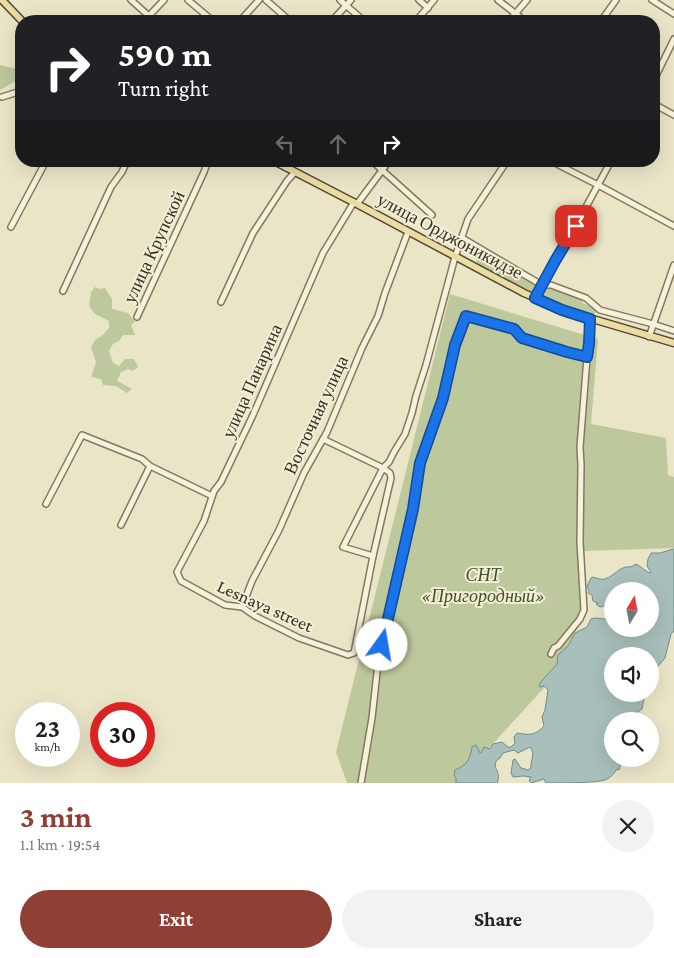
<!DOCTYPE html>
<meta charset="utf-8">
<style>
body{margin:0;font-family:"Crimson Pro",serif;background:#f2f2f2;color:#222;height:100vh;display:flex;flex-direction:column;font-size:19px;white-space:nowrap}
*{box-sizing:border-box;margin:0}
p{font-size:16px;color:#767676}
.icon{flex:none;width:28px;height:28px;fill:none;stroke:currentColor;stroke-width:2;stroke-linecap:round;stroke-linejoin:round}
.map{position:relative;height:783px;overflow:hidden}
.sheet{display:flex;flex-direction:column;background:#fff;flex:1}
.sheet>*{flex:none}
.top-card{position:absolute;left:15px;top:15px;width:645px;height:152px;border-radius:20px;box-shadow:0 5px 20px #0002;background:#202124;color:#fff;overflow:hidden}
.needle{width:32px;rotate:10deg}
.controls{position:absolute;left:604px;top:582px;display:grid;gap:10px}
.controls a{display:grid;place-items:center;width:55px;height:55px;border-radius:50%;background:#fff;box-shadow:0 5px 20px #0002;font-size:25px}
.speed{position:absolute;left:15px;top:702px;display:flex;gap:10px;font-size:25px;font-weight:700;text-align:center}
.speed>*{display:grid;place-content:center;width:65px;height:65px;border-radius:50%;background:#fff;box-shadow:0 5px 20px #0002;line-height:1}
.speed small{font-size:12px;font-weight:400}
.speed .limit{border:8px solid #d22;background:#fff;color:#111}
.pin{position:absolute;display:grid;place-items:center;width:42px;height:42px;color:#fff;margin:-21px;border-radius:10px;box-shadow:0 2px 8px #0006}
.me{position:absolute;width:55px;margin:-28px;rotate:13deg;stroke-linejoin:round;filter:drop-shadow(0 0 4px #0008)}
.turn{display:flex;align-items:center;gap:18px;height:105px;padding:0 20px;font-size:22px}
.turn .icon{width:65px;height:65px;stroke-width:2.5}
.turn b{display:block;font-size:35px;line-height:42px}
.lanes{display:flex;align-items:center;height:48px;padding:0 20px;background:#0003;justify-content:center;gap:25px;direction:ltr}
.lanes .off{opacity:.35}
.round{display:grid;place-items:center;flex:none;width:52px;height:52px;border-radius:26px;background:#f2f2f2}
.overview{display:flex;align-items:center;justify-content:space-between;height:85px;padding:0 20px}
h1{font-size:30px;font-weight:700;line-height:38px;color:#8f3f33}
.action{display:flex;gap:10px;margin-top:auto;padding:10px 20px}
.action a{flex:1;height:58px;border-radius:30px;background:#8f3f33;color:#fff;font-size:20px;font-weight:700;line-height:58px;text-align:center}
.action a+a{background:#f2f2f2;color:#222}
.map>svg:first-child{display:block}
.green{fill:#bdc89c}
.water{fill:#a8bfbb;stroke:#6f8d89}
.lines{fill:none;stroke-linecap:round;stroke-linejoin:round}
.minor-casing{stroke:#85785e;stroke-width:8}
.major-casing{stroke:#534632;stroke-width:9}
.minor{stroke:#f6f1da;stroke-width:5}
.major{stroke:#eadda3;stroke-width:6}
.route-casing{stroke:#114b97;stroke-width:12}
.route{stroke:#1a73e8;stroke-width:9}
.labels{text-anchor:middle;stroke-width:4;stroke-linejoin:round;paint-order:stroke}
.street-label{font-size:18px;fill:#372e21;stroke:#f3eed6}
.park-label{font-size:18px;font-style:italic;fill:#425129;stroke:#f3eed6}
</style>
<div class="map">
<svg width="674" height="783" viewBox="0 0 674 783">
<rect width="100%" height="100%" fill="#ebe5c8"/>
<g class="green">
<polygon points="0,65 21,70 21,81 14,82 0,90"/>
<polygon points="479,252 482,257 489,255 540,285 534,293 478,264 476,260"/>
<polygon points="543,286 550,286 583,298 582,303 596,308 598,311 592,316 567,309 541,298"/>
<polygon points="95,287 100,289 105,288 112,299 112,309 128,313 135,322 131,325 135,335 123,335 119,341 113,344 109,351 113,363 119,366 125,359 134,359 138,367 133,371 128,369 121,372 117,381 132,389 127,393 116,386 103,385 101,379 91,377 96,362 91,347 95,340 103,335 109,328 109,321 95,314 89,306 91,292"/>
<polygon points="450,294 598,339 591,424 666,438 668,475 674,477 674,548 583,551 586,600 585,614 569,643 543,689 457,783 347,783 336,752"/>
</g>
<path class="water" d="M673 549H674V631L671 634 665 658 659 665 654 670 650 691V656H612V694H648L644 698 642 709 635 714 631 721H612V759H617L621 763 619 770 617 769C614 774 610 778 605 780 594 783 561 783 546 783L544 779 531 783 529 780 531 777 523 776 513 777 511 773 513 760 515 759 521 768 528 770 531 768C530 760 536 755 530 747L518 753 514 750 503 753 500 758 496 761 495 767C498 771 500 778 497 783H456V778L454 776 455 770C467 765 470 760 472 747L476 745 480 753H481L484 747 490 749 493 744 502 742 508 747H511L515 743 514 737 517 733C529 735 535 736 544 726L542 717 545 710 548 690 544 686 540 687 539 684 557 664 558 655 568 646 575 633 587 627 591 619 596 618 612 620V629H650V591H612V604L600 607 596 604 598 603 593 601 592 595 588 593 589 591 587 586 590 580 592 577C597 578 600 580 605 579 615 576 620 565 631 567L636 564C642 567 645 571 650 573L651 572 647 566 648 559 651 553H660Z"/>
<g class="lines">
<g class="minor-casing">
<g id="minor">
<polyline points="131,0 149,16"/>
<polyline points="188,0 213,21"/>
<polyline points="266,0 290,21"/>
<polyline points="340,0 364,21"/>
<polyline points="419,0 428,8"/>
<polyline points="498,0 525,21"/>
<polyline points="652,0 674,14"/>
<polyline points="144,21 164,0"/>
<polyline points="240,21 259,0"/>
<polyline points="332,21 351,0"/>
<polyline points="416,21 434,0"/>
<polyline points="509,21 527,0"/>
<polyline points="601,21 616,0"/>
<polyline points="654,80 674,39"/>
<polyline points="2,97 21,91"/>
<polyline points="654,104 674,115"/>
<polyline points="372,161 432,215"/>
<polyline points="551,161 598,185 674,226"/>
<polyline points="287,168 293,161"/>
<polyline points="357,204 389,161"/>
<polyline points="11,227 46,161"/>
<polyline points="462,238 542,285 551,285 586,298 600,310 653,324 674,331"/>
<polyline points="63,291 111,187 122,172 127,161"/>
<polyline points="535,298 555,261 568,240 611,161"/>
<polyline points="221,302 253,233 287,181 295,172"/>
<polyline points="137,317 204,172 208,161"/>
<polyline points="649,337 674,265"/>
<polyline points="323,439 383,468 343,547 373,556 354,653 348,655 299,638 255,616 242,607 225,605 181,581 177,572 204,521 214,491 221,482 253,415 323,253 354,202"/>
<polyline points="46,504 82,435 142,459 150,466 212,496"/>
<polyline points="121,525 150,466"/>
<polyline points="373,556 391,478 390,473 383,468 389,462 394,452 405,434 412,413 416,396 426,365 455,257 468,219 507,161"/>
<polyline points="242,607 252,581 279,530 304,473 327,432 362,348 378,316 385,293 408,232"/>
<polyline points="551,654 554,648 558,646 580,619 584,610 580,542 581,465 580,447 590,319"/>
<polyline points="361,783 372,718 378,663 413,509 420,463 443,398 455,345 466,316 515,329 523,337 567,352 587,357"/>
</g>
</g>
<g class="major-casing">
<g id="major">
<polyline points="2,0 22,21"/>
<polyline points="274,161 357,204 524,293 562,310 674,343"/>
</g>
</g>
<use href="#minor" class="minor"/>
<use href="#major" class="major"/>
</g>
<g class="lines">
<g class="route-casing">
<polyline id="route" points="382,645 413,509 420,463 443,398 455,345 466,316 514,329 522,338 567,352 587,357 589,344 590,319 562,310 535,298 555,261 576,226"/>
</g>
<use href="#route" class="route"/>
</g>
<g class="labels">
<g class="street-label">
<text transform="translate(450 236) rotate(28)" y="6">улица Орджоникидзе</text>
<text transform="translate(154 247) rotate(-65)" y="6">улица Крупской</text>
<text transform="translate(252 381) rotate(-66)" y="6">улица Панарина</text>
<text transform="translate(316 415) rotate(-65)" y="6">Восточная улица</text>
<text transform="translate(265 606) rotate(24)" y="6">Lesnaya street</text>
</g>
<g class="park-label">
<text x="483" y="581">СНТ<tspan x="483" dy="21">«Пригородный»</tspan></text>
</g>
</g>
</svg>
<div class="controls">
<a><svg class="needle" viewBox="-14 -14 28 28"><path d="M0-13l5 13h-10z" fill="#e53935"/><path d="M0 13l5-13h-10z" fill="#767676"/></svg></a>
<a><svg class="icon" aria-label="sound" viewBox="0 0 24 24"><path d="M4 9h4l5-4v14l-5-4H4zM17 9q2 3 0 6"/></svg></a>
<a><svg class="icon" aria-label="search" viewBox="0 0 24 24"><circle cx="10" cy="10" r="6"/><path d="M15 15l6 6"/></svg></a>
</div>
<div class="speed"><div>23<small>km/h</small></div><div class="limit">30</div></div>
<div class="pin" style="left:576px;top:226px;background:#d93025"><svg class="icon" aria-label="arrive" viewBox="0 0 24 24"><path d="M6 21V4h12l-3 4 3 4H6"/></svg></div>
<svg class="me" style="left:382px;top:645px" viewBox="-20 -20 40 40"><circle r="19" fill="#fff"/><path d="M0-13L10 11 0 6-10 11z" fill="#1a73e8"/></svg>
<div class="top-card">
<div class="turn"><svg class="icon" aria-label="right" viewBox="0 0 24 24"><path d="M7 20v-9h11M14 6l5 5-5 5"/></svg><div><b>590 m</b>Turn right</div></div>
<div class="lanes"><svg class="icon off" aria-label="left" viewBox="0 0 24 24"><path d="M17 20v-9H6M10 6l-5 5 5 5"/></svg><svg class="icon off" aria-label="ahead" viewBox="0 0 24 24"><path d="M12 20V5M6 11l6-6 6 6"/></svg><svg class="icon" aria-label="right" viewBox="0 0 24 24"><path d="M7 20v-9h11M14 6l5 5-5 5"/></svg></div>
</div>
</div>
<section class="sheet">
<div class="overview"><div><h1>3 min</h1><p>1.1 km · 19:54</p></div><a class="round"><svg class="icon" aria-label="close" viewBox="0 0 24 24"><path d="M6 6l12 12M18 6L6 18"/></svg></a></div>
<div class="action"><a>Exit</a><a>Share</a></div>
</section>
